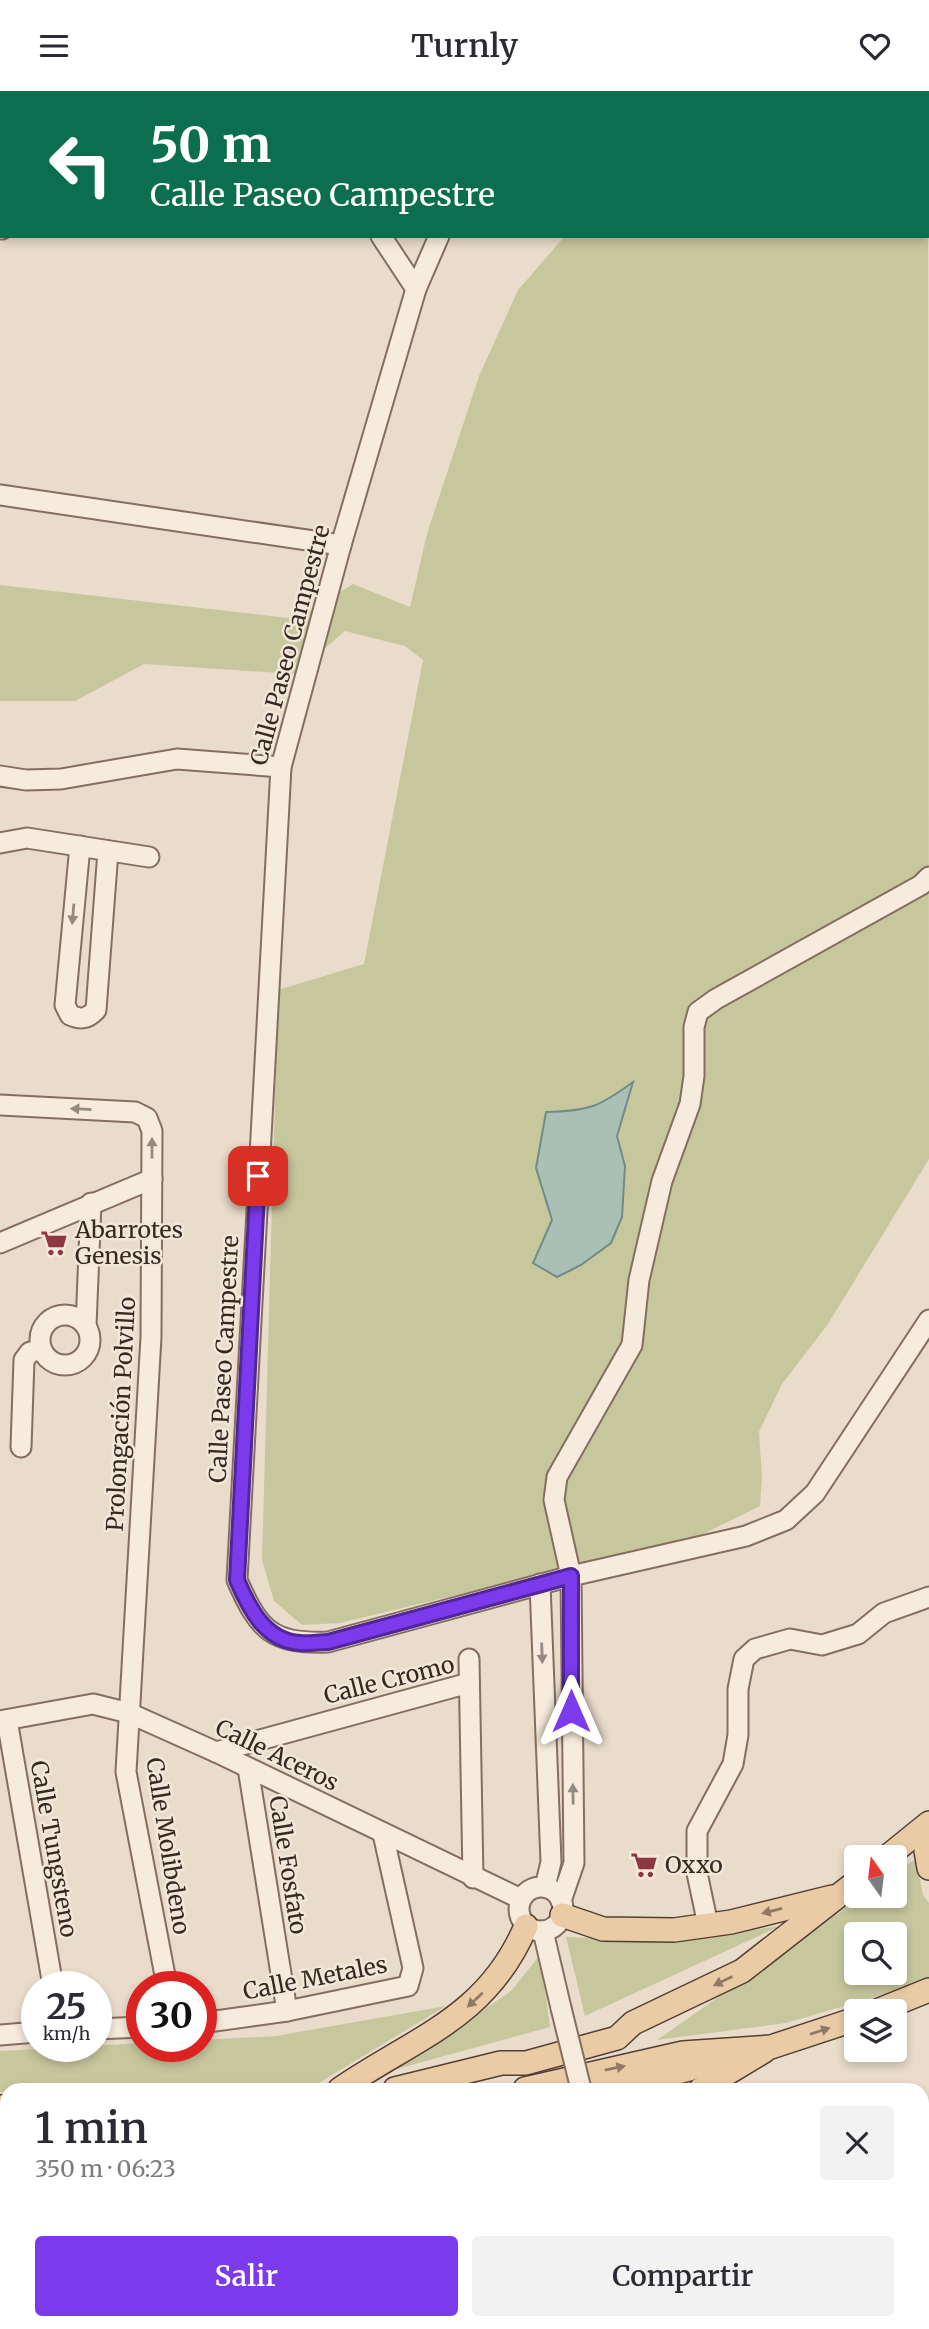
<!DOCTYPE html>
<html lang="es">
<meta charset="utf-8">
<style>
body{margin:0;font-family:Merriweather,serif;background:#f2f2f3;color:#2b2b33;height:100vh;display:flex;flex-direction:column;font-size:26px;white-space:nowrap}
*{box-sizing:border-box;margin:0}
p{font-size:23px;color:#7c7c81}
.icon{flex:none;width:38px;height:38px;fill:none;stroke:currentColor;stroke-width:2;stroke-linecap:round;stroke-linejoin:round}
.map{position:relative;flex:1;overflow:hidden}
.drawer{position:absolute;left:0px;top:1992px;width:929px;height:247px;display:flex;flex-direction:column;background:#fff;border-radius:21px 21px 0 0;box-shadow:0 4px 10px #0003}
.drawer>*{flex:none}
.guide{position:absolute;left:0px;top:0px;width:929px;height:147px;box-shadow:0 4px 10px #0003;background:#0b6e4f;color:#fff;overflow:hidden}
.needle{width:46px;rotate:346deg}
.fabs{position:absolute;left:844px;top:1754px;display:grid;gap:14px}
.fabs a{display:grid;place-items:center;width:63px;height:63px;border-radius:7px;background:#fff;box-shadow:0 4px 10px #0003;font-size:35px}
.speed{position:absolute;left:21px;top:1880px;display:flex;gap:14px;font-size:35px;font-weight:700;text-align:center}
.speed>*{display:grid;place-content:center;width:91px;height:91px;border-radius:50%;background:#fff;box-shadow:0 4px 10px #0003;line-height:1}
.speed small{font-size:18px;font-weight:400}
.speed .limit{border:10px solid #d22;background:#fff;color:#111}
.pin{position:absolute;display:grid;place-items:center;width:60px;height:60px;color:#fff;margin:-30px;border-radius:14px;box-shadow:0 4px 10px #0006}
.me{position:absolute;width:77px;margin:-38px;rotate:0deg;stroke-linejoin:round;filter:drop-shadow(0 0 5px #0008)}
.turn{display:flex;align-items:center;gap:24px;height:147px;padding:0 35px;font-size:32px}
.turn .icon{width:91px;height:91px;stroke-width:2.5}
.turn b{display:block;font-size:49px;line-height:60px}
.round{display:grid;place-items:center;flex:none;width:74px;height:74px;border-radius:7px;background:#f2f2f3}
.summary{display:flex;align-items:center;justify-content:space-between;height:119px;padding:0 35px}
h1{font-size:42px;font-weight:600;line-height:52px}
.button{display:flex;gap:14px;margin-top:auto;padding:14px 35px}
.button a{flex:1;height:80px;border-radius:7px;background:#7c3aed;color:#fff;font-size:28px;font-weight:600;line-height:80px;text-align:center}
.button a+a{background:#f2f2f3;color:#2b2b33}
header{display:flex;justify-content:space-between;align-items:center;height:91px;padding:0 35px;background:#fff;font-size:32px;font-weight:600}
.map>svg:first-child{display:block}
.green{fill:#c7c79e;fill-rule:evenodd}
.water{fill:#aabfb6;stroke:#718d82;stroke-width:2}
.lines{fill:none;stroke-linecap:round;stroke-linejoin:round}
.minor-casing{stroke:#856e60;stroke-width:23}
.major-casing{stroke:#533e33;stroke-width:26}
.minor{stroke:#f6ebdc;stroke-width:19}
.major{stroke:#e9cba6;stroke-width:23}
.minor-bridge-casing{stroke:#856e60;stroke-width:23;stroke-linecap:butt}
.minor-bridge{stroke:#f6ebdc;stroke-width:19}
.oneway{fill:#968a7f}
.oneway2{fill:#907a64}
.route-casing{stroke:#51269a;stroke-width:18}
.route{stroke:#7c3aed;stroke-width:12}
.labels{text-anchor:middle;stroke-width:5;stroke-linejoin:round;paint-order:stroke}
.street-label{font-size:23px;fill:#372922;stroke:#f2e7d8}
.poi-label{font-size:23px;fill:#372922;stroke:#f2e7d8;text-anchor:start}
</style>
<header><svg class="icon" aria-label="menu" viewBox="0 0 24 24"><path d="M4 6h16M4 12h16M4 18h16"/></svg>Turnly<svg class="icon" aria-label="heart" viewBox="0 0 24 24"><path d="M12 20l-8-8c-3-5 5-10 8-4 3-6 11-1 8 4z"/></svg></header>
<div class="map">
<svg width="929" height="2238" viewBox="0 0 929 2238">
<rect width="100%" height="100%" fill="#eadcca"/>
<g class="green">
<polygon points="928,22 929,1068 828,1233 782,1293 759,1341 762,1387 760,1415 695,1447 340,1532 302,1534 274,1510 262,1469 278,899 364,873 423,569 405,555 345,540 295,583 144,573 75,610 0,610 0,494 297,528 353,493 410,516 427,443 479,285 518,199 565,145 928,145"/>
<path d="M916 1768 923 1804 929 1812V1887L896 1900 786 1932 657 1949 864 1804H894V1783ZM856 1843H894V1881H856Z"/>
<polygon points="780,1835 585,1925 566,1846 670,1850"/>
<polygon points="540,1864 550,1936 397,1978 511,1900"/>
<polygon points="446,1915 312,1996 7,1998 7,2001 0,2001 0,1960 142,1952 142,1955 201,1955 201,1949 276,1945"/>
<polygon points="209,2231 560,2231 560,2238 210,2238"/>
</g>
<path class="water" d="M633 991 617 1045 625 1075 622 1126 611 1152 581 1174 557 1186 533 1172 552 1129 536 1077 546 1021C589 1020 599 1016 633 991Z"/>
<g class="lines">
<g class="minor-casing">
<g id="minor">
<polyline points="555,2 557,0"/>
<polyline points="0,138 2,138"/>
<polyline points="381,145 416,198"/>
<path d="M439 145 416 198 341 454 281 676 237 1489C259 1539 271 1553 328 1551L571 1485 746 1445 786 1429 815 1402 929 1229"/>
<polyline points="0,404 341,454"/>
<polyline points="0,685 26,689 61,688 177,668 281,676"/>
<polyline points="0,752 27,747 149,766"/>
<path d="M80 755 65 914 70 924C81 929 87 928 96 919L108 760"/>
<polyline points="0,1014 135,1021 147,1027 152,1040 151,1246 126,1681 167,1895"/>
<polyline points="0,1152 152,1088"/>
<circle cx="65" cy="1249" r="25"/>
<polyline points="86,1235 91,1112"/>
<polyline points="21,1356 24,1269 30,1261 42,1259"/>
<polyline points="540,1493 551,1771 545,1796"/>
<polyline points="469,1568 473,1787"/>
<polyline points="7,1629 53,1895"/>
<polyline points="0,1630 93,1613 129,1622 216,1661 521,1808"/>
<polyline points="216,1661 469,1592"/>
<polyline points="248,1677 287,1920"/>
<circle cx="541" cy="1818" r="22"/>
<polyline points="561,1810 574,1772 571,1485 554,1409 557,1386 632,1254 639,1189 662,1090 690,1013 694,985 694,936 698,921 716,908 921,794 929,786"/>
<polyline points="708,1834 697,1782 697,1740 733,1673 738,1644 738,1598 744,1568 755,1558 790,1548 822,1554 858,1543 884,1522 929,1506"/>
<polyline points="543,1840 561,1917"/>
<polyline points="201,1932 287,1920 408,1895 413,1877 383,1743"/>
<polyline points="96,1938 142,1936"/>
<polyline points="0,1944 37,1941"/>
<polyline points="922,2172 929,2167"/>
<polyline points="0,2221 7,2221"/>
<polyline points="155,2231 156,2238"/>
<polyline points="352,2231 353,2238"/>
<polyline points="702,2231 706,2238"/>
<polyline points="821,2238 832,2231"/>
</g>
</g>
<g class="major-casing">
<g id="major">
<polyline points="929,1752 926,1760 929,1777"/>
<polyline points="887,1766 929,1732"/>
<polyline points="562,1824 603,1838 674,1839 731,1831 832,1806"/>
<polyline points="877,1920 929,1899"/>
<path d="M340 1998C416 1946 487 1927 526 1835"/>
<polyline points="395,1998 501,1972 526,1972 617,1947 633,1932 742,1880 856,1791"/>
<polyline points="525,1998 683,1962 771,1956 856,1928"/>
<polyline points="611,1998 689,1978 719,1966"/>
<polyline points="701,1998 764,1960"/>
<polyline points="0,2016 7,2016"/>
<polyline points="0,2086 7,2086"/>
</g>
</g>
<use href="#minor" class="minor"/>
<use href="#major" class="major"/>
<g class="minor-bridge-casing">
<polyline id="minor-bridge" points="561,1917 581,1998"/>
</g>
<use href="#minor-bridge" class="minor-bridge"/>
</g>
<defs><path id="oneway-solid" d="M-6-.8H1V-3.2L6.5 0L1 3.2V.8H-6Z" transform="scale(1.75)"/></defs>
<g class="oneway">
<use href="#oneway-solid" transform="translate(73 823) rotate(95)"/>
<use href="#oneway-solid" transform="translate(81 1018) rotate(-177)"/>
<use href="#oneway-solid" transform="translate(152 1057) rotate(-90)"/>
<use href="#oneway-solid" transform="translate(542 1562) rotate(88)"/>
<use href="#oneway-solid" transform="translate(573 1703) rotate(-91)"/>
</g>
<g class="oneway2">
<use href="#oneway-solid" transform="translate(772 1820) rotate(166)"/>
<use href="#oneway-solid" transform="translate(723 1890) rotate(154)"/>
<use href="#oneway-solid" transform="translate(475 1909) rotate(137)"/>
<use href="#oneway-solid" transform="translate(820 1940) rotate(-18)"/>
<use href="#oneway-solid" transform="translate(615 1977) rotate(-12)"/>
</g>
<g class="lines">
<g class="route-casing">
<path id="route" d="M258 1085 237 1489C249 1517 265 1550 300 1552 309 1553 319 1551 328 1551L571 1485V1620"/>
</g>
<use href="#route" class="route"/>
</g>
<defs>
<g id="supermarket-bare" transform="scale(2.1)"><path d="M-6-5.5h2.5l.6 2H6L4.5 2H-2.5L-4.4-4H-6ZM-1.5 3.2a1.3 1.3 0 1 0 .1 0ZM3 3.2a1.3 1.3 0 1 0 .1 0Z" fill="#8e3643" stroke="#f2e7d8" stroke-width="2.5" paint-order="stroke"/></g>
</defs>
<g fill-rule="evenodd">
<use href="#supermarket-bare" x="54" y="1152"/>
<use href="#supermarket-bare" x="644" y="1774"/>
</g>
<g class="labels">
<g class="street-label">
<text transform="translate(290 554) rotate(-75)" y="8">Calle Paseo Campestre</text>
<text transform="translate(224 1268) rotate(-87)" y="8">Calle Paseo Campestre</text>
<text transform="translate(121 1323) rotate(-87)" y="8">Prolongación Polvillo</text>
<text transform="translate(389 1589) rotate(-14)" y="8">Calle Cromo</text>
<text transform="translate(277 1664) rotate(26)" y="8">Calle Aceros</text>
<text transform="translate(168 1755) rotate(81)" y="8">Calle Molibdeno</text>
<text transform="translate(54 1758) rotate(80)" y="8">Calle Tungsteno</text>
<text transform="translate(288 1774) rotate(81)" y="8">Calle Fosfato</text>
<text transform="translate(315 1887) rotate(-11)" y="8">Calle Metales</text>
</g>
<g class="poi-label">
<text x="75" y="1147">Abarrotes<tspan x="75" dy="26">Genesis</tspan></text>
<text x="665" y="1782">Oxxo</text>
</g>
</g>
</svg>
<div class="fabs">
<a><svg class="needle" viewBox="-14 -14 28 28"><path d="M0-13l5 13h-10z" fill="#e53935"/><path d="M0 13l5-13h-10z" fill="#7c7c81"/></svg></a>
<a><svg class="icon" aria-label="search" viewBox="0 0 24 24"><circle cx="10" cy="10" r="6"/><path d="M15 15l6 6"/></svg></a>
<a><svg class="icon" aria-label="layers" viewBox="0 0 24 24"><path d="M12 4l9 5-9 5-9-5zM3 14l9 5 9-5"/></svg></a>
</div>
<div class="speed"><div>25<small>km/h</small></div><div class="limit">30</div></div>
<div class="pin" style="left:258px;top:1085px;background:#d93025"><svg class="icon" aria-label="arrive" viewBox="0 0 24 24"><path d="M6 21V4h12l-3 4 3 4H6"/></svg></div>
<svg class="me" style="left:571px;top:1620px" viewBox="-20 -20 40 40"><path d="M0-17L14 15 0 8-14 15z" fill="#7c3aed" stroke="#fff" stroke-width="4"/></svg>
<div class="guide">
<div class="turn"><svg class="icon" aria-label="left" viewBox="0 0 24 24"><path d="M17 20v-9H6M10 6l-5 5 5 5"/></svg><div><b>50 m</b>Calle Paseo Campestre</div></div>
</div>
<section class="drawer">
<div class="summary"><div><h1>1 min</h1><p>350 m · 06:23</p></div><a class="round"><svg class="icon" aria-label="close" viewBox="0 0 24 24"><path d="M6 6l12 12M18 6L6 18"/></svg></a></div>
<div class="button"><a>Salir</a><a>Compartir</a></div>
</section>
</div>
